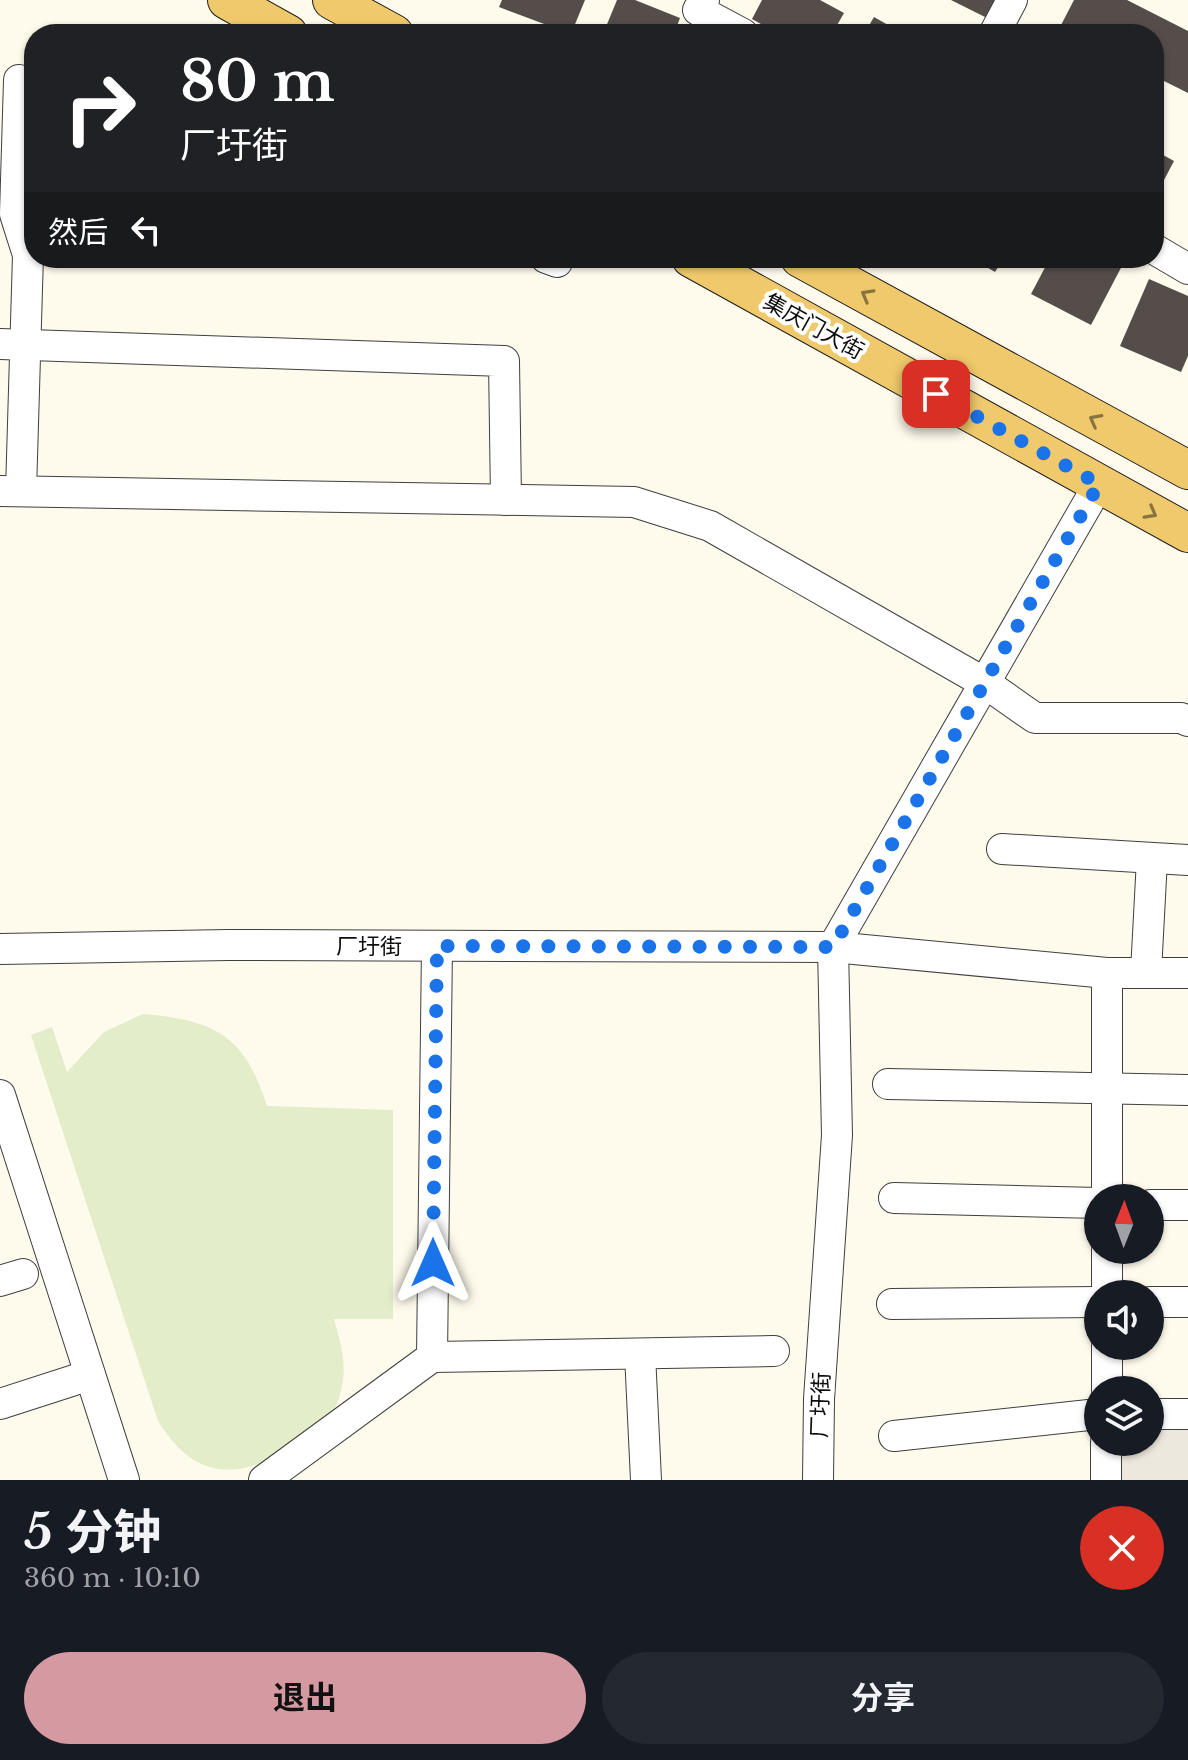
<!DOCTYPE html>
<html lang="zh">
<meta charset="utf-8">
<style>
body{margin:0;font-family:"Libre Baskerville","Noto Sans SC",serif;background:#242831;color:#f1f3f6;height:100vh;display:flex;flex-direction:column;font-size:30px;white-space:nowrap}
*{box-sizing:border-box;margin:0}
p{font-size:26px;color:#9ea1a6}
.icon{flex:none;width:44px;height:44px;fill:none;stroke:currentColor;stroke-width:2;stroke-linecap:round;stroke-linejoin:round}
.map{position:relative;height:1480px;overflow:hidden}
.side{display:flex;flex-direction:column;background:#171b24;flex:1}
.side>*{flex:none}
.top-card{position:absolute;left:24px;top:24px;width:1140px;height:244px;border-radius:32px;box-shadow:0 2px 6px #0004;background:#202124;color:#fff;overflow:hidden}
.needle{width:52px;rotate:1deg}
.fabs{position:absolute;left:1084px;top:1184px;display:grid;gap:16px}
.fabs a{display:grid;place-items:center;width:80px;height:80px;border-radius:50%;background:#171b24;box-shadow:0 2px 6px #0004;font-size:40px}
.pin{position:absolute;display:grid;place-items:center;width:68px;height:68px;color:#fff;margin:-34px;border-radius:16px;box-shadow:0 4px 12px #0006}
.me{position:absolute;width:88px;margin:-44px;rotate:0deg;stroke-linejoin:round;filter:drop-shadow(0 0 6px #0008)}
.turn{display:flex;align-items:center;gap:28px;height:168px;padding:0 24px;font-size:36px}
.turn .icon{width:104px;height:104px;stroke-width:2.5}
.turn b{display:block;font-size:56px;line-height:68px}
.then{display:flex;align-items:center;height:76px;padding:0 24px;background:#0003;gap:16px;font-size:30px}
.round{display:grid;place-items:center;flex:none;width:84px;height:84px;border-radius:42px;background:#242831}
.overview{display:flex;align-items:center;justify-content:space-between;height:136px;padding:0 24px}
h1{font-size:48px;font-weight:700;line-height:60px}
.cta{display:flex;gap:16px;margin-top:auto;padding:16px 24px}
.cta a{flex:1;height:92px;border-radius:48px;background:#d59aa1;color:#111;font-size:32px;font-weight:700;line-height:92px;text-align:center}
.cta a+a{background:#242831;color:#f1f3f6}
.map>svg:first-child{display:block}
.pitch{fill:#e3edca}
.plaza{fill:#ede8dd}
.building{fill:#544d49}
.lines{fill:none;stroke-linecap:round;stroke-linejoin:round}
.minor-casing{stroke:#3f3f3f;stroke-width:32}
.major-casing{stroke:#1d1d1d;stroke-width:40}
.minor{stroke:#fff;stroke-width:30}
.major{stroke:#efc96b;stroke-width:38}
.oneway{stroke:#897440}
.route{stroke:#1a73e8;stroke-width:14;stroke-dasharray:0 25.2}
.labels{text-anchor:middle;stroke-width:8;stroke-linejoin:round;paint-order:stroke}
.street-label{font-size:22px;fill:#0c0c0c;stroke:#fff}
</style>
<div class="map">
<svg width="1188" height="1480" viewBox="0 0 1188 1480">
<rect width="100%" height="100%" fill="#fefaec"/>
<path class="pitch" d="M143 1014C214 1020 245 1035 267 1106L393 1110V1319H334C345 1358 349 1376 333 1414 331 1419 329 1427 325 1431 318 1440 298 1446 288 1452 231 1480 194 1478 158 1421L31 1035 52 1027 67 1072 104 1032Z"/>
<polygon class="plaza" points="1150,1414 1188,1415 1188,1480 1106,1480 1106,1442 1150,1442"/>
<g class="building">
<polygon points="502,0 585,0 571,34 499,7"/>
<polygon points="617,0 635,0 680,18 674,34 603,34"/>
<polygon points="762,0 820,0 844,13 832,34 779,34 752,19"/>
<polygon points="951,0 1001,0 991,20"/>
<polygon points="1074,0 1127,0 1188,31 1188,93 1154,76 1154,34 1070,34 1059,29"/>
<polygon points="874,17 904,34 864,34"/>
<polygon points="1154,150 1174,161 1154,199"/>
<polygon points="971,258 1004,258 995,272"/>
<polygon points="1050,258 1113,258 1123,264 1091,325 1031,294"/>
<polygon points="1149,279 1188,296 1188,356 1181,372 1120,346"/>
</g>
<g class="lines">
<g class="minor-casing">
<g id="minor">
<polyline points="704,0 698,10 743,34"/>
<polyline points="994,34 1012,0"/>
<polyline points="19,80 15,214 28,255 21,491"/>
<polyline points="1154,249 1188,269"/>
<polyline points="546,258 557,262"/>
<polyline points="0,344 504,361 506,500"/>
<polyline points="0,491 634,502 710,526 985,683 1035,718 1181,718 1188,721"/>
<polyline points="1002,849 1188,860"/>
<polyline points="0,949 228,945 833,947 1107,973 1188,973"/>
<polyline points="1146,972 1152,859"/>
<polyline points="888,1084 1188,1090"/>
<polyline points="0,1095 124,1480"/>
<polyline points="894,1198 1098,1203"/>
<polyline points="1107,1198 1107,973"/>
<polyline points="1150,1205 1188,1205"/>
<polyline points="0,1281 23,1274"/>
<polyline points="1107,1294 1107,1250"/>
<polyline points="1150,1302 1188,1302"/>
<polyline points="892,1304 1098,1302"/>
<polyline points="1107,1346 1107,1390"/>
<polyline points="640,1354 646,1480"/>
<polyline points="432,1357 774,1351"/>
<polyline points="0,1404 90,1375"/>
<polyline points="1150,1414 1188,1414"/>
<polyline points="894,1436 1098,1414"/>
<polyline points="264,1480 432,1357 437,946"/>
<polyline points="818,1480 819,1399 837,1135 833,947 1099,484"/>
<polyline points="1106,1480 1106,1442"/>
</g>
</g>
<g class="major-casing">
<g id="major">
<polyline points="227,0 288,34"/>
<polyline points="332,0 394,34"/>
<polyline points="691,258 1188,533"/>
<polyline points="800,258 1188,470"/>
</g>
</g>
<use href="#minor" class="minor"/>
<use href="#major" class="major"/>
</g>
<defs><path id="oneway-chevron" d="M-2-3.5L2.5 0L-2 3.5" fill="none" stroke-width="1.6" stroke-linecap="round" stroke-linejoin="round" transform="scale(2)"/></defs>
<g class="oneway">
<use href="#oneway-chevron" transform="translate(867 295) rotate(-151)"/>
<use href="#oneway-chevron" transform="translate(1095 420) rotate(-152)"/>
<use href="#oneway-chevron" transform="translate(1151 513) rotate(29)"/>
</g>
<g class="lines">
<polyline class="route" points="433,1263 437,946 833,947 1099,484 936,394"/>
</g>
<g class="labels">
<g class="street-label">
<text transform="translate(814 326) rotate(29)" y="8">集庆门大街</text>
<text x="369" y="954">厂圩街</text>
<text transform="translate(820 1405) rotate(-88)" y="8">厂圩街</text>
</g>
</g>
</svg>
<div class="fabs">
<a><svg class="needle" viewBox="-14 -14 28 28"><path d="M0-13l5 13h-10z" fill="#e53935"/><path d="M0 13l5-13h-10z" fill="#9ea1a6"/></svg></a>
<a><svg class="icon" aria-label="sound" viewBox="0 0 24 24"><path d="M4 9h4l5-4v14l-5-4H4zM17 9q2 3 0 6"/></svg></a>
<a><svg class="icon" aria-label="layers" viewBox="0 0 24 24"><path d="M12 4l9 5-9 5-9-5zM3 14l9 5 9-5"/></svg></a>
</div>
<div class="pin" style="left:936px;top:394px;background:#d93025"><svg class="icon" aria-label="arrive" viewBox="0 0 24 24"><path d="M6 21V4h12l-3 4 3 4H6"/></svg></div>
<svg class="me" style="left:433px;top:1263px" viewBox="-20 -20 40 40"><path d="M0-17L14 15 0 8-14 15z" fill="#1a73e8" stroke="#fff" stroke-width="4"/></svg>
<div class="top-card">
<div class="turn"><svg class="icon" aria-label="right" viewBox="0 0 24 24"><path d="M7 20v-9h11M14 6l5 5-5 5"/></svg><div><b>80 m</b>厂圩街</div></div>
<div class="then">然后<svg class="icon" aria-label="left" viewBox="0 0 24 24"><path d="M17 20v-9H6M10 6l-5 5 5 5"/></svg></div>
</div>
</div>
<section class="side">
<div class="overview"><div><h1>5 分钟</h1><p>360 m · 10:10</p></div><a class="round" style="background:#d93025;color:#fff"><svg class="icon" aria-label="close" viewBox="0 0 24 24"><path d="M6 6l12 12M18 6L6 18"/></svg></a></div>
<div class="cta"><a>退出</a><a>分享</a></div>
</section>
